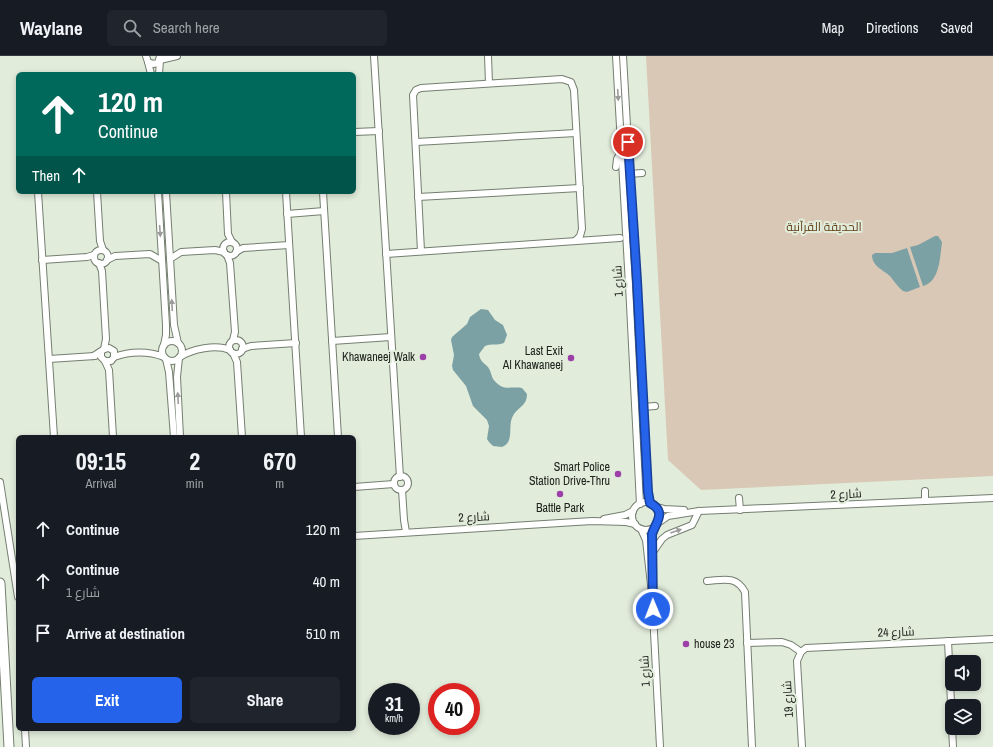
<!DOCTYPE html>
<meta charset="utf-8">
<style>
body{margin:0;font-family:"Archivo Narrow",Cairo,sans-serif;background:#20242c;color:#f1f3f6;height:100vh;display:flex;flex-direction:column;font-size:15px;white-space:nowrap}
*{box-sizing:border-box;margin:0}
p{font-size:13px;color:#9ea1a6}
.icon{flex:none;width:22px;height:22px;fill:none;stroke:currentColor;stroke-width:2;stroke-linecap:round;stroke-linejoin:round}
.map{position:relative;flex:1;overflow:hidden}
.drawer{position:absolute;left:16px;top:379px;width:340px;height:296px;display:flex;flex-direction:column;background:#171b24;border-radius:6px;box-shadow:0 2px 6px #0003}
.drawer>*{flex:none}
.banner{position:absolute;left:16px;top:16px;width:340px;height:122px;border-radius:6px;box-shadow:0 2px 6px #0003;background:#00695c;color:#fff;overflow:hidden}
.fabs{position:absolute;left:945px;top:599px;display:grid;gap:8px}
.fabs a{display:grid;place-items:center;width:36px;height:36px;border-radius:6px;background:#171b24;box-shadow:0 2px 6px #0003;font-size:20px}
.speed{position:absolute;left:368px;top:627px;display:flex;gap:8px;font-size:20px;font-weight:700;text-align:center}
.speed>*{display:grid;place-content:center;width:52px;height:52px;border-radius:50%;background:#171b24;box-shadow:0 2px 6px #0003;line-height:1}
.speed small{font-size:10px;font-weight:400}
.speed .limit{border:6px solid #d22;background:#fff;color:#111}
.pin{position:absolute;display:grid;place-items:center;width:34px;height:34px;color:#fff;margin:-17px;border:2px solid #fff;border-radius:50%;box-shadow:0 1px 4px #0007}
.me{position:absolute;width:44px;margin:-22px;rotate:359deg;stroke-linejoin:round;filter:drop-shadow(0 0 3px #0008)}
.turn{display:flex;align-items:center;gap:14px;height:84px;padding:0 16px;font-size:18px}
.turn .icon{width:52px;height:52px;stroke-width:2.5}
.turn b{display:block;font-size:28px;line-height:34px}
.then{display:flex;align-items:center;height:38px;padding:0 16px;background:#0003;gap:8px;font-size:15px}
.eta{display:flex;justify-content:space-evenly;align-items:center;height:68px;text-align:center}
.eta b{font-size:24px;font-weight:800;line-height:28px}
.action{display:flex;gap:8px;margin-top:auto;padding:8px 16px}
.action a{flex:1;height:46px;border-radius:6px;background:#2563eb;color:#fff;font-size:16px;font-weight:800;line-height:46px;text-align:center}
.action a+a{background:#20242c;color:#f1f3f6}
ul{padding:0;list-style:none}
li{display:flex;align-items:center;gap:12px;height:52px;padding:0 16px}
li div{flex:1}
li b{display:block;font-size:15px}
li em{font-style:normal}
header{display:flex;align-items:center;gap:24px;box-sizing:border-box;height:56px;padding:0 20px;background:#171b24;border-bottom:1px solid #363941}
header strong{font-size:19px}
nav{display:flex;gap:22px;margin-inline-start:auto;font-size:14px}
.search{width:280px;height:36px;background:#20242c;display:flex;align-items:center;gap:10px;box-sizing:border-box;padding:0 14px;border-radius:6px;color:#9ea1a6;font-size:15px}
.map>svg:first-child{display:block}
.green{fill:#dac8b6}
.water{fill:#7ca1a5}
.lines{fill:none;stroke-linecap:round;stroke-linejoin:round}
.minor-casing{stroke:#757e70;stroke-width:8}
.highway-casing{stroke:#757e70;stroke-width:11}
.minor{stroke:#fff;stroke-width:6}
.highway{stroke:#fff;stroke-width:9}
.oneway{fill:#9b9c9a}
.route-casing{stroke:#184099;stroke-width:10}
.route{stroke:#2563eb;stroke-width:7}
.poi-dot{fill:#9d3fa8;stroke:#e1ecdb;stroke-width:1.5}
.labels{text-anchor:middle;stroke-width:4;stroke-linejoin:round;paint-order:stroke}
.park-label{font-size:12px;fill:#65431d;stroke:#e1ecdb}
.street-label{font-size:12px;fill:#20241e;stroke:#e1ecdb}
.poi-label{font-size:12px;fill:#20241e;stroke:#e1ecdb;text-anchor:end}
</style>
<header>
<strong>Waylane</strong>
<div class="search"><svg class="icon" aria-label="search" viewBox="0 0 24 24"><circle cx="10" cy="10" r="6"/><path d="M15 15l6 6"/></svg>Search here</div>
<nav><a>Map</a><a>Directions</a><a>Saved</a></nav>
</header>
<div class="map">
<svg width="993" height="691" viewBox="0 0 993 691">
<rect width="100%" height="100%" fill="#e1ecdb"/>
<polygon class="green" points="646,0 993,0 993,420 701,434 668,404"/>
<g class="water">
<path d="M935 180H938L942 186C940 200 940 226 923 230L910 191 918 189Z"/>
<path d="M907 192 920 231 907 236 903 235C898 231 894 225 890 220 883 214 872 210 872 199L875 197H892Z"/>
<path d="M481 253 488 254 495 264 503 269 507 279 504 287C497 290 491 287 485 290L479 298C480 305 484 307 488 311 491 315 491 319 493 323 503 336 509 330 522 332L527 338C527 349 520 350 514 358 506 369 516 385 502 391L493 390 489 386 487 383 489 370 487 364 473 350 466 330 453 314 452 310 454 299 451 284 452 281 467 268 470 261Z"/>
</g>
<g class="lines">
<g class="minor-casing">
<g id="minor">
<polyline points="146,0 148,6 153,8 158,7 160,0"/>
<polyline points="374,0 400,421"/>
<polyline points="488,0 489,27"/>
<polyline points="616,0 629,229 640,448"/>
<polyline points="623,0 648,436 650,447"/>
<polyline points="160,4 177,0"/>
<polyline points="148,6 151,18"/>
<polyline points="159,18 160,4"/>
<polyline points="354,76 379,75"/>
<polyline points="416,86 576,77"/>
<polyline points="616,111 617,103 621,96"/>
<polyline points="629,118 642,117"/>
<polyline points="38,136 54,381"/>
<polyline points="97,136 100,185 103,194"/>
<polyline points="158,136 166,269 166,279 164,289"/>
<polyline points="166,136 174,269 178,287"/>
<polyline points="226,136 228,178 232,186"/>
<polyline points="286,136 301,381"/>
<polyline points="323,136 338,381"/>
<polyline points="418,141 580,132"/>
<polyline points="287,158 324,155"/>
<circle cx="230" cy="193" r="7"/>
<circle cx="101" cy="201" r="7"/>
<polyline points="421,195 413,39 416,34 421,32 562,23 571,26 574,34 582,173 580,180 575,185"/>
<polyline points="236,196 243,192 289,189"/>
<polyline points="386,198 620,182"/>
<polyline points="227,199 230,207 235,276 233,284"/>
<polyline points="170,203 181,196 215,194 224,196"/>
<polyline points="42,204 87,201 94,199"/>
<polyline points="107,204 115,200 150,198 162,205"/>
<polyline points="99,207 102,215 106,283 104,293"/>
<circle cx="236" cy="291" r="7"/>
<circle cx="172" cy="295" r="10"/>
<polyline points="332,285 391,281"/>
<polyline points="242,293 251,290 296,287"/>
<polyline points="233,297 237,306 242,381"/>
<path d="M93 300C98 298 103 292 109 292L114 295V301L111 305H105L101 301V296"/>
<path d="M114 301C130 295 149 295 164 301"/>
<path d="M180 301C192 293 216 288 230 294"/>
<polyline points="179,302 177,321 180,381"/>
<polyline points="49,303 95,300"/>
<polyline points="166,303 169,316 174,381"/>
<polyline points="105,305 109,314 113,381"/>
<polyline points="643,351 655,350"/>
<circle cx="401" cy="427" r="7"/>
<polyline points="0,426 18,541"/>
<polyline points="354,431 394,428"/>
<polyline points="402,434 404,464 406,476"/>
<polyline points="925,435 925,445"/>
<polyline points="739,442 740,454"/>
<circle cx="646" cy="460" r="14"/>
<polyline points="656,451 664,453 684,454"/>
<polyline points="604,463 625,459 633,455"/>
<polyline points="658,467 668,460 699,455 993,442"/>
<polyline points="641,473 646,484 652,538 660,691"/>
<polyline points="354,480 592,465 626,466 635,468"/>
<polyline points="653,496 662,483 667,479 692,469 699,455"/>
<polyline points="653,521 652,484 655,470"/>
<path d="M707 525C723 524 736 519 745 536L752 691"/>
<polyline points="948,585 952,667"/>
<polyline points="747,587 782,586 791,589 801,596"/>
<polyline points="952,672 953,691"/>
<polyline points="25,673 26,691"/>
<polyline points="802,691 797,605 801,596 806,592 993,583"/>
</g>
</g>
<g class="highway-casing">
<polyline id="highway" points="0,527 9,691"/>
</g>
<use href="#minor" class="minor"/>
<use href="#highway" class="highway"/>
</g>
<defs><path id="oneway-solid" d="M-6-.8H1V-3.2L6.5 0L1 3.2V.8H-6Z"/></defs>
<g class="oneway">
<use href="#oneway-solid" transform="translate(618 39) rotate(87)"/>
<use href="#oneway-solid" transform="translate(160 175) rotate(86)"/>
<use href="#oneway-solid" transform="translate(172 249) rotate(-93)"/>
<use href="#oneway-solid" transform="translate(178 342) rotate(-93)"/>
<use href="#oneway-solid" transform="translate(676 475) rotate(-19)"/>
</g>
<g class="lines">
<g class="route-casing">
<path id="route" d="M628 86 637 225 648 436 650 447C667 456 656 466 652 478L653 553"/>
</g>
<use href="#route" class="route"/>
</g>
<g class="poi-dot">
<circle cx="423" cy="301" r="4"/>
<circle cx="571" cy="302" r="4"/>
<circle cx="618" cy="418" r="4"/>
<circle cx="560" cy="438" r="4"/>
<circle cx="686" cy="588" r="4"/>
</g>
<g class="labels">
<g class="park-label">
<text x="824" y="175">الحديقة القرآنية</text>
</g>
<g class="street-label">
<text transform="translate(618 225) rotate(-93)" y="4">شارع 1</text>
<text transform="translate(846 438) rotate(-3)" y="4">شارع 2</text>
<text transform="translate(474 461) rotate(-3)" y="4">شارع 2</text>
<text transform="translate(896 576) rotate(-2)" y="4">شارع 24</text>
<text transform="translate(645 615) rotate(-93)" y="4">شارع 1</text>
<text transform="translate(788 643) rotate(-93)" y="4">شارع 19</text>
</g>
<g class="poi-label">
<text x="563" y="299">Last Exit<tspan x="563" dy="14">Al Khawaneej</tspan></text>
<text x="415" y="305">Khawaneej Walk</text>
<text x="610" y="415">Smart Police<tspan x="610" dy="14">Station Drive-Thru</tspan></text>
<text x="560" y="456" text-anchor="middle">Battle Park</text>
<text x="694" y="592" text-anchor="start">house 23</text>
</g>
</g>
</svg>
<div class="fabs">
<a><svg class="icon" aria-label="sound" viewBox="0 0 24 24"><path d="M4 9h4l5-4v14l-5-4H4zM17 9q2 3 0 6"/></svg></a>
<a><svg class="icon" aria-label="layers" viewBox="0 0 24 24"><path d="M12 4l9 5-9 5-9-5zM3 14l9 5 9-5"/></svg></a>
</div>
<div class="speed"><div>31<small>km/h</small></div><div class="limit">40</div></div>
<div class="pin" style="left:628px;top:86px;background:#d93025"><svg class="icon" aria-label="arrive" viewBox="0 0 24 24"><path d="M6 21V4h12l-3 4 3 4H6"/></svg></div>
<svg class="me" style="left:653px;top:553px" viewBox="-20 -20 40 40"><circle r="17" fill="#2563eb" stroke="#fff" stroke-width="3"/><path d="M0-11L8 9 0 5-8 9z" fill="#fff"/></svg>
<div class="banner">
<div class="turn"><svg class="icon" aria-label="ahead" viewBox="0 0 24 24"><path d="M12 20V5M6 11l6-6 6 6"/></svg><div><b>120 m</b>Continue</div></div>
<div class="then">Then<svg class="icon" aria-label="ahead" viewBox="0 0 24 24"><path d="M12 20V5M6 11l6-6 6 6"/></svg></div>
</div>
<section class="drawer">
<div class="eta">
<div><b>09:15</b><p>Arrival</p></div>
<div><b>2</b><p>min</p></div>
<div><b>670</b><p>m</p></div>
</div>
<ul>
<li><svg class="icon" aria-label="ahead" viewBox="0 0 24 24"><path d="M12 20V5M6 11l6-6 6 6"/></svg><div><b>Continue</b></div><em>120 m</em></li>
<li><svg class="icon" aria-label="ahead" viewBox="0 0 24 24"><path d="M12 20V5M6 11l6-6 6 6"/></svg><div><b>Continue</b><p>شارع 1</p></div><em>40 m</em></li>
<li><svg class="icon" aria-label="arrive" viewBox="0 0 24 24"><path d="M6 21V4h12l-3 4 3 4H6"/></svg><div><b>Arrive at destination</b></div><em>510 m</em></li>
</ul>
<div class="action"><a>Exit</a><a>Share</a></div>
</section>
</div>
